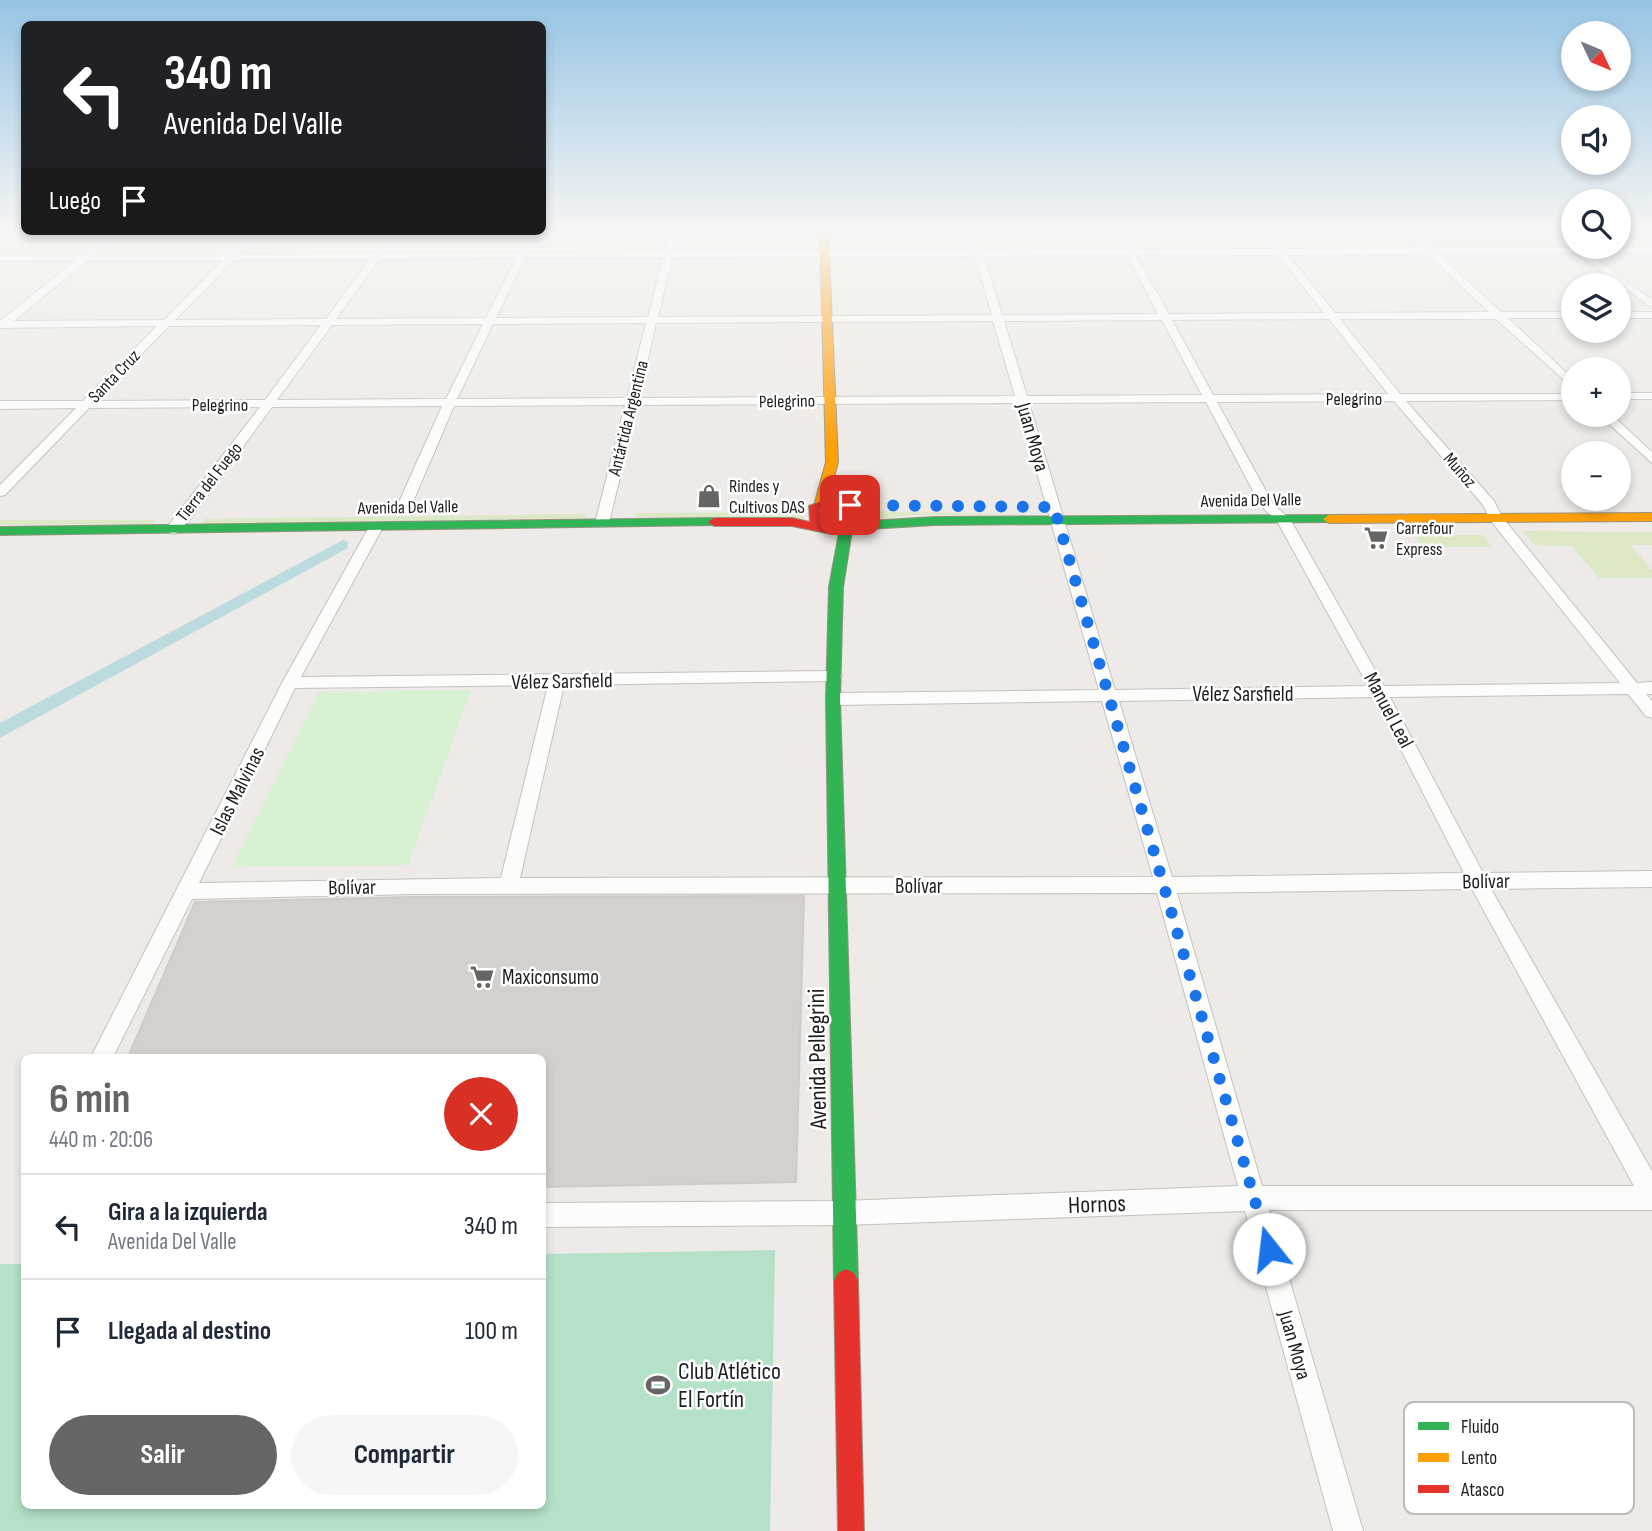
<!DOCTYPE html>
<html lang="es">
<meta charset="utf-8">
<style>
body{margin:0;font-family:"Sofia Sans Condensed",sans-serif;background:#f6f6f7;color:#1f2937;height:100vh;display:flex;flex-direction:column;font-size:26px;white-space:nowrap}
*{box-sizing:border-box;margin:0}
p{font-size:23px;color:#747a83}
.icon{flex:none;width:38px;height:38px;fill:none;stroke:currentColor;stroke-width:2;stroke-linecap:round;stroke-linejoin:round}
.map{position:relative;flex:1;overflow:hidden}
.sheet{position:absolute;left:21px;top:1054px;width:525px;height:455px;display:flex;flex-direction:column;background:#fff;border-radius:10px;box-shadow:0 4px 10px #0003}
.sheet>*{flex:none}
.top-card{position:absolute;left:21px;top:21px;width:525px;height:214px;border-radius:10px;box-shadow:0 4px 10px #0003;background:#202124;color:#fff;overflow:hidden}
.needle{width:46px;rotate:134deg}
.tools{position:absolute;left:1561px;top:21px;display:grid;gap:14px}
.tools a{display:grid;place-items:center;width:70px;height:70px;border-radius:50%;background:#fff;box-shadow:0 4px 10px #0003;font-size:35px}
.pin{position:absolute;display:grid;place-items:center;width:60px;height:60px;color:#fff;margin:-30px;border-radius:14px;box-shadow:0 4px 10px #0006}
.me{position:absolute;width:77px;margin:-38px;rotate:344deg;stroke-linejoin:round;filter:drop-shadow(0 0 5px #0008)}
.turn{display:flex;align-items:center;gap:24px;height:147px;padding:0 28px;font-size:32px}
.turn .icon{width:91px;height:91px;stroke-width:2.5}
.turn b{display:block;font-size:49px;line-height:60px}
.then{display:flex;align-items:center;height:66px;padding:0 28px;background:#0003;gap:14px;font-size:26px}
.round{display:grid;place-items:center;flex:none;width:74px;height:74px;border-radius:37px;background:#f6f6f7}
.summary{display:flex;align-items:center;justify-content:space-between;height:119px;padding:0 28px}
h1{font-size:42px;font-weight:700;line-height:52px;color:#666564}
.primary-button{display:flex;gap:14px;margin-top:auto;padding:14px 28px}
.primary-button a{flex:1;height:80px;border-radius:42px;background:#666564;color:#fff;font-size:28px;font-weight:700;line-height:80px;text-align:center}
.primary-button a+a{background:#f6f6f7;color:#1f2937}
ul{padding:0;list-style:none}
li{display:flex;align-items:center;gap:21px;height:105px;padding:0 28px;border-top:2px solid #e0e1e3}
li div{flex:1}
li b{display:block;font-size:26px}
li em{font-style:normal}
.map>svg:first-child{display:block}
.grass{fill:#dde8c7}
.park{fill:#d8f1d3}
.pitch{fill:#b4e1c8}
.lines{fill:none;stroke-linecap:round;stroke-linejoin:round}
.canal{fill:#bcdbde;fill-rule:evenodd}
.building{fill:#d3d0ce;stroke:#d0cbc9;stroke-width:2}
.street-casing{stroke:#c4c2c1;stroke-width:2}
.fast-casing{stroke:#979580;stroke-width:2}
.slow-casing{stroke:#979580;stroke-width:2}
.jam-casing{stroke:#979580;stroke-width:2}
.street{fill:#fcfcfb;fill-rule:evenodd}
.fast{fill:#30b455;fill-rule:evenodd}
.slow{fill:#ff9f0a;fill-rule:evenodd}
.jam{fill:#e5322d;fill-rule:evenodd}
.route{stroke:#1a73e8;stroke-width:12;stroke-dasharray:0 21.6}
.labels{text-anchor:middle;stroke-width:5;stroke-linejoin:round;paint-order:stroke}
.far-street-label{font-size:18px;fill:#1e1e1e;stroke:#fff}
.far-poi-label{font-size:18px;fill:#1e1e1e;stroke:#fff;text-anchor:start}
.street-label{font-size:21px;fill:#1e1e1e;stroke:#fff}
.poi-label{font-size:21px;fill:#1e1e1e;stroke:#fff;text-anchor:start}
.near-street-label{font-size:24px;fill:#1e1e1e;stroke:#fff}
.near-poi-label{font-size:24px;fill:#1e1e1e;stroke:#fff;text-anchor:start}
.key{fill:#fff;stroke:#bcbcbc;stroke-width:2}
.key-label{font-size:19px;fill:#1e1e1e}
</style>
<div class="map">
<svg width="1652" height="1531" viewBox="0 0 1652 1531">
<rect width="100%" height="100%" fill="#edeae7"/>
<g class="grass">
<polygon points="804,509 804,519 635,517 636,513 788,512"/>
<polygon points="866,509 891,512 1039,514 914,515 866,520"/>
<polygon points="587,514 586,518 202,524 205,519"/>
<polygon points="0,520 156,520 153,524 0,525"/>
<polygon points="1523,531 1652,532 1652,545 1630,545 1652,570 1652,578 1599,578 1572,546 1534,545"/>
<polygon points="1414,535 1483,535 1492,547 1422,547"/>
</g>
<polygon class="park" points="471,690 408,865 232,867 319,692"/>
<polygon class="pitch" points="775,1250 770,1531 0,1531 0,1264 24,1264 24,1505 542,1505 543,1254"/>
<g class="lines">
<polygon class="canal" points="343,540 348,542 348,548 0,738 0,723"/>
</g>
<polygon class="building" points="804,896 796,1182 542,1187 542,1057 128,1057 195,902 412,897"/>
<g class="lines">
<g class="street-casing">
<g id="street">
<path d="M113 231H123L95 255 229 254 252 231H261L240 254 375 253 391 231H400L384 253H519L529 231H538L528 253 664 252 669 231H678L673 252 973 250 968 231H977L982 250H1124L1114 231H1123L1133 250 1274 249 1260 231H1269L1283 249 1421 248 1404 231H1413L1432 248H1568L1549 231H1559L1573 243V247H1652V253H1588L1652 300V308L1576 253 1438 254 1501 312H1573V318H1508L1573 379V388L1496 319H1340L1400 394H1573V400L1406 401 1494 501 1502 517 1637 683 1652 682V694H1646L1652 701V718L1646 716 1628 694 1390 697 1483 873 1652 871V887L1491 889 1652 1171V1210H1269L1363 1531H1333L1245 1211 843 1225 542 1227V1203L843 1201 1238 1186 1157 893 412 894 192 899 113 1057H91L282 683 369 527 376 523 383 527 301 677 834 671 842 676 834 681 564 685 520 878 1153 877 1102 701 833 705 825 699 833 693 1099 690 1017 403 637 405 609 523 602 527 595 523 625 405 454 406 409 511 402 515 395 511 442 406 272 407 191 518 177 533 172 534 165 530 260 407 89 408 5 495 0 496V485L76 408 0 409V401H83L157 326 0 328V321L76 260 0 261V255H84ZM1427 254 1489 312 1335 313 1288 255ZM1127 255 1158 314 1002 315 984 256ZM1136 255H1278L1324 313 1169 314ZM975 256 992 315 658 317 672 258ZM516 258 486 318 336 319 380 259ZM525 258H663L648 317 496 318ZM370 259 326 319 175 320 234 260ZM88 260H223L164 320 14 321ZM1329 319 1388 394 1213 395 1172 320ZM1162 320 1202 395 1027 396 1004 321ZM993 321 1015 396 639 398 656 323ZM646 323 627 398 457 399 493 324ZM483 324 446 399 277 400 332 325ZM321 325 265 400 96 401 169 326ZM1394 401 1483 505 1491 521 1620 683 1384 686 1290 519 1273 504 1217 402ZM1206 402 1261 506 1277 521 1368 686 1115 690 1029 403ZM548 685 501 878 199 883 295 688ZM1374 697 1464 873 1172 877 1119 701ZM1472 889 1634 1186H1262L1177 893Z"/>
<rect x="1619" y="312" width="33" height="6"/>
<rect x="1619" y="393" width="33" height="6"/>
<polygon points="1599,415 1612,415 1652,452 1652,463"/>
</g>
</g>
<g class="fast-casing">
<g id="fast">
<polygon points="1329,515 1333,516 1333,522 935,525 852,530 843,587 840,699 858,1281 854,1289 846,1293 838,1289 834,1281 826,699 829,587 840,528 850,522 935,517"/>
<polygon points="714,518 720,522 718,525 0,535 0,527"/>
</g>
</g>
<g class="slow-casing">
<g id="slow">
<polygon points="820,231 828,231 838,462 827,502 821,506 815,502 826,462"/>
<polygon points="1652,513 1652,521 1329,523 1323,519 1329,515"/>
</g>
</g>
<g class="jam-casing">
<g id="jam">
<path d="M829 498 844 499 859 507 862 516 854 529 831 534 792 526H714L708 522 714 518H792L810 522 809 506ZM829 505H838L849 511 850 516 846 523 831 526 823 525 819 510Z"/>
<polygon points="846,1269 854,1273 858,1281 864,1531 838,1531 834,1281 838,1273"/>
</g>
</g>
<use href="#street" class="street"/>
<use href="#fast" class="fast"/>
<use href="#slow" class="slow"/>
<use href="#jam" class="jam"/>
</g>
<linearGradient id="sky" x2="0" y2="1"><stop stop-color="#96c4e4"/><stop offset="0.52" stop-color="#f7f6f4"/><stop offset="1" stop-color="#f7f6f4" stop-opacity="0"/></linearGradient>
<rect width="1652" height="446" fill="url(#sky)"/>
<g class="lines">
<polyline class="route" points="850,505 1054,507 1269,1249"/>
</g>
<defs>
<g id="shop-bare" transform="scale(1.89)"><path d="M-5-2.5h2.3a2.7 3.5 0 0 1 5.4 0H5L5.5 6h-11ZM-1.5-2.5h3a1.5 2.3 0 0 0-3 0Z" fill="#666564" stroke="#fff" stroke-width="2.5" paint-order="stroke"/></g>
<g id="supermarket-bare" transform="scale(1.89)"><path d="M-6-5.5h2.5l.6 2H6L4.5 2H-2.5L-4.4-4H-6ZM-1.5 3.2a1.3 1.3 0 1 0 .1 0ZM3 3.2a1.3 1.3 0 1 0 .1 0Z" fill="#666564" stroke="#fff" stroke-width="2.5" paint-order="stroke"/></g>
<g id="stadium-bare" transform="scale(1.89)"><path d="M0-5a6.5 5 0 1 0 0 10a6.5 5 0 1 0 0-10ZM-3.5-1.8h7v3.6h-7Z" fill="#666564" stroke="#fff" stroke-width="2.5" paint-order="stroke"/></g>
</defs>
<g fill-rule="evenodd">
<use href="#shop-bare" x="709" y="496"/>
<use href="#supermarket-bare" x="1376" y="538"/>
<use href="#supermarket-bare" x="482" y="977"/>
<use href="#stadium-bare" x="658" y="1385"/>
</g>
<g class="labels">
<g class="far-street-label">
<text transform="translate(114 376) rotate(-46)" y="6">Santa Cruz</text>
<text x="1354" y="405">Pelegrino</text>
<text transform="translate(787 401) rotate(-1)" y="6">Pelegrino</text>
<text x="220" y="411">Pelegrino</text>
<text transform="translate(628 418) rotate(-76)" y="6">Antártida Argentina</text>
<text transform="translate(1460 470) rotate(49)" y="6">Muñoz</text>
<text transform="translate(209 482) rotate(-52)" y="6">Tierra del Fuego</text>
<text transform="translate(1251 500) rotate(-1)" y="6">Avenida Del Valle</text>
<text transform="translate(408 507) rotate(-1)" y="6">Avenida Del Valle</text>
</g>
<g class="far-poi-label">
<text x="729" y="492">Rindes y<tspan x="729" dy="21">Cultivos DAS</tspan></text>
<text x="1396" y="534">Carrefour<tspan x="1396" dy="21">Express</tspan></text>
</g>
<g class="street-label">
<text transform="translate(1033 437) rotate(74)" y="7">Juan Moya</text>
<text transform="translate(562 681) rotate(-1)" y="7">Vélez Sarsfield</text>
<text x="1243" y="701">Vélez Sarsfield</text>
<text transform="translate(1389 710) rotate(62)" y="7">Manuel Leal</text>
<text transform="translate(237 791) rotate(-63)" y="7">Islas Malvinas</text>
<text transform="translate(1486 881) rotate(-1)" y="7">Bolívar</text>
<text x="919" y="893">Bolívar</text>
<text transform="translate(352 887) rotate(-1)" y="7">Bolívar</text>
<text transform="translate(1295 1345) rotate(74)" y="7">Juan Moya</text>
</g>
<g class="poi-label">
<text x="502" y="984">Maxiconsumo</text>
</g>
<g class="near-street-label">
<text transform="translate(817 1059) rotate(-91)" y="8">Avenida Pellegrini</text>
<text transform="translate(1097 1204) rotate(-2)" y="8">Hornos</text>
</g>
<g class="near-poi-label">
<text x="678" y="1379">Club Atlético<tspan x="678" dy="28">El Fortín</tspan></text>
</g>
</g>
<rect x="1404" y="1402" width="230" height="112" rx="10" class="key"/>
<rect x="1418" y="1422" width="31" height="8" fill="#30b455"/>
<rect x="1418" y="1453" width="31" height="9" fill="#ff9f0a"/>
<rect x="1418" y="1485" width="31" height="8" fill="#e5322d"/>
<g class="key-label">
<text x="1461" y="1433">Fluido</text>
<text x="1461" y="1464">Lento</text>
<text x="1461" y="1496">Atasco</text>
</g>
</svg>
<div class="tools">
<a><svg class="needle" viewBox="-14 -14 28 28"><path d="M0-13l5 13h-10z" fill="#e53935"/><path d="M0 13l5-13h-10z" fill="#747a83"/></svg></a>
<a><svg class="icon" aria-label="sound" viewBox="0 0 24 24"><path d="M4 9h4l5-4v14l-5-4H4zM17 9q2 3 0 6"/></svg></a>
<a><svg class="icon" aria-label="search" viewBox="0 0 24 24"><circle cx="10" cy="10" r="6"/><path d="M15 15l6 6"/></svg></a>
<a><svg class="icon" aria-label="layers" viewBox="0 0 24 24"><path d="M12 4l9 5-9 5-9-5zM3 14l9 5 9-5"/></svg></a>
<a>+</a>
<a>−</a>
</div>
<div class="pin" style="left:850px;top:505px;background:#d93025"><svg class="icon" aria-label="arrive" viewBox="0 0 24 24"><path d="M6 21V4h12l-3 4 3 4H6"/></svg></div>
<svg class="me" style="left:1269px;top:1249px" viewBox="-20 -20 40 40"><circle r="19" fill="#fff"/><path d="M0-13L10 11 0 6-10 11z" fill="#1a73e8"/></svg>
<div class="top-card">
<div class="turn"><svg class="icon" aria-label="left" viewBox="0 0 24 24"><path d="M17 20v-9H6M10 6l-5 5 5 5"/></svg><div><b>340 m</b>Avenida Del Valle</div></div>
<div class="then">Luego<svg class="icon" aria-label="arrive" viewBox="0 0 24 24"><path d="M6 21V4h12l-3 4 3 4H6"/></svg></div>
</div>
<section class="sheet">
<div class="summary"><div><h1>6 min</h1><p>440 m · 20:06</p></div><a class="round" style="background:#d93025;color:#fff"><svg class="icon" aria-label="close" viewBox="0 0 24 24"><path d="M6 6l12 12M18 6L6 18"/></svg></a></div>
<ul>
<li><svg class="icon" aria-label="left" viewBox="0 0 24 24"><path d="M17 20v-9H6M10 6l-5 5 5 5"/></svg><div><b>Gira a la izquierda</b><p>Avenida Del Valle</p></div><em>340 m</em></li>
<li><svg class="icon" aria-label="arrive" viewBox="0 0 24 24"><path d="M6 21V4h12l-3 4 3 4H6"/></svg><div><b>Llegada al destino</b></div><em>100 m</em></li>
</ul>
<div class="primary-button"><a>Salir</a><a>Compartir</a></div>
</section>
</div>
